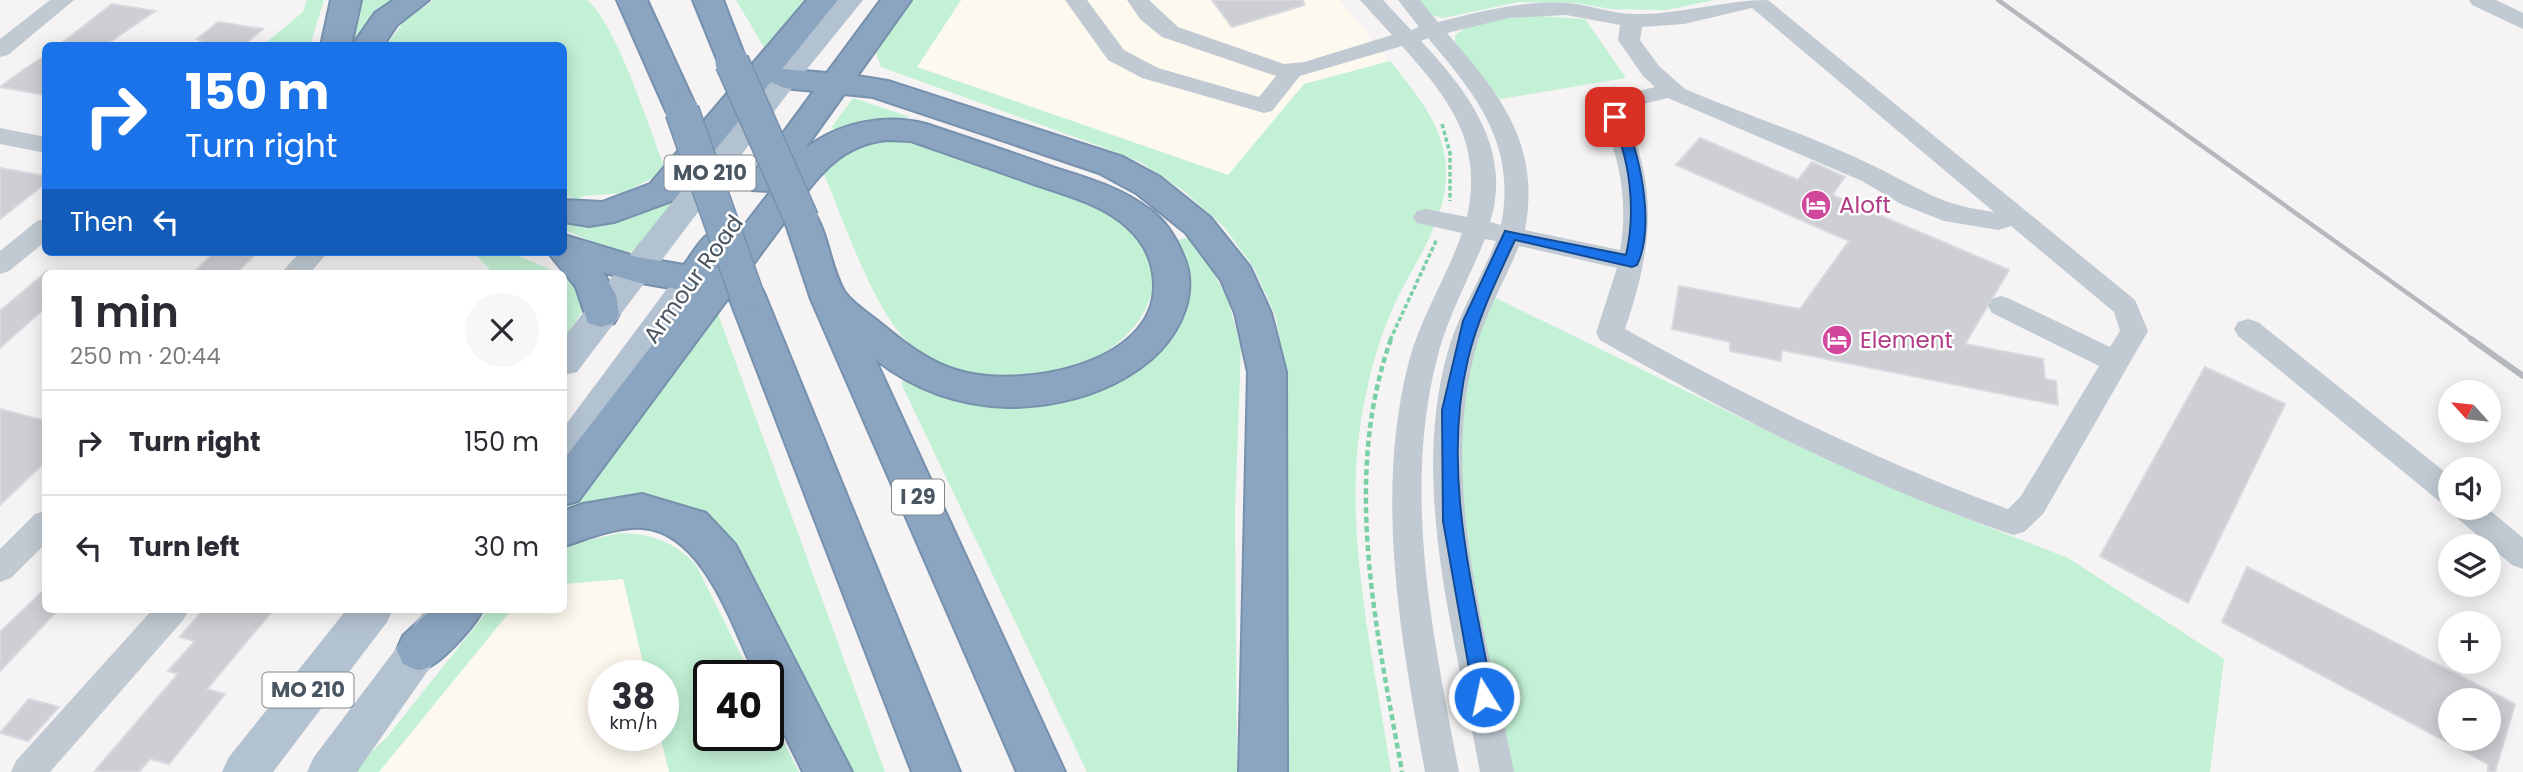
<!DOCTYPE html>
<meta charset="utf-8">
<style>
body{margin:0;font-family:Poppins,sans-serif;background:#f7f7f7;color:#2b2b33;height:100vh;display:flex;flex-direction:column;font-size:26px;white-space:nowrap}
*{box-sizing:border-box;margin:0}
p{font-size:23px;color:#7c7c81}
.icon{flex:none;width:38px;height:38px;fill:none;stroke:currentColor;stroke-width:2;stroke-linecap:round;stroke-linejoin:round}
.map{position:relative;flex:1;overflow:hidden}
.side{position:absolute;left:42px;top:270px;width:525px;height:343px;display:flex;flex-direction:column;background:#fff;border-radius:10px;box-shadow:0 4px 18px #0003}
.side>*{flex:none}
.hud{position:absolute;left:42px;top:42px;width:525px;height:214px;border-radius:10px;box-shadow:0 4px 18px #0003;background:#1a73e8;color:#fff;overflow:hidden}
.needle{width:46px;rotate:297deg}
.buttons{position:absolute;left:2438px;top:380px;display:grid;gap:14px}
.buttons a{display:grid;place-items:center;width:63px;height:63px;border-radius:50%;background:#fff;box-shadow:0 4px 18px #0003;font-size:35px}
.speed{position:absolute;left:588px;top:660px;display:flex;gap:14px;font-size:35px;font-weight:700;text-align:center}
.speed>*{display:grid;place-content:center;width:91px;height:91px;border-radius:50%;background:#fff;box-shadow:0 4px 18px #0003;line-height:1}
.speed small{font-size:18px;font-weight:400}
.speed .limit{border:4px solid #111;border-radius:10px;background:#fff;color:#111}
.pin{position:absolute;display:grid;place-items:center;width:60px;height:60px;color:#fff;margin:-30px;border-radius:14px;box-shadow:0 4px 10px #0006}
.me{position:absolute;width:77px;margin:-38px;rotate:350deg;stroke-linejoin:round;filter:drop-shadow(0 0 5px #0008)}
.turn{display:flex;align-items:center;gap:24px;height:147px;padding:0 28px;font-size:32px}
.turn .icon{width:91px;height:91px;stroke-width:2.5}
.turn b{display:block;font-size:49px;line-height:60px}
.then{display:flex;align-items:center;height:66px;padding:0 28px;background:#0003;gap:14px;font-size:26px}
.round{display:grid;place-items:center;flex:none;width:74px;height:74px;border-radius:37px;background:#f7f7f7}
.headline{display:flex;align-items:center;justify-content:space-between;height:119px;padding:0 28px}
h1{font-size:42px;font-weight:600;line-height:52px}
ul{padding:0;list-style:none}
li{display:flex;align-items:center;gap:21px;height:105px;padding:0 28px;border-top:2px solid #e1e1e2}
li div{flex:1}
li b{display:block;font-size:26px}
li em{font-style:normal}
.map>svg:first-child{display:block}
.commercial{fill:#fdf9ef}
.green{fill:#c3f1d5}
.building{fill:#cdcfd5;stroke:#d7d9de;stroke-width:2;fill-rule:evenodd}
.lines{fill:none;stroke-linecap:round;stroke-linejoin:round}
.highway-casing{stroke:#7690ad;stroke-width:4}
.path-far1{stroke:#7ad0a6;stroke-width:3.5;stroke-dasharray:4.5 2.5;stroke-linecap:butt}
.path{stroke:#7ad0a6;stroke-width:4.5;stroke-dasharray:6 3.5;stroke-linecap:butt}
.minor{fill:#c1cad2;fill-rule:evenodd}
.major{fill:#b3c2d1;fill-rule:evenodd}
.highway{fill:#8ba5c1;fill-rule:evenodd}
.rail-far1{stroke:#b5b8bd;stroke-width:4.5}
.rail{stroke:#b5b8bd;stroke-width:6}
.highway-bridge-casing{stroke:#7690ad;stroke-width:36;stroke-linecap:butt}
.highway-bridge{stroke:#8ba5c1;stroke-width:33}
.route{fill:#1a73e8;stroke:#114b97;stroke-width:2}
.labels{text-anchor:middle;stroke-width:5;stroke-linejoin:round;paint-order:stroke}
.shield{fill:#fff;stroke:#808990;stroke-width:2}
.shield-label{font-size:21px;font-weight:bold;fill:#4a5661}
.hotel-label{font-size:23px;fill:#b23c85;stroke:#fff;text-anchor:start}
.street-label{font-size:23px;fill:#4a5661;stroke:#fff}
</style>
<div class="map">
<svg width="2523" height="772" viewBox="0 0 2523 772">
<rect width="100%" height="100%" fill="#f5f3f3"/>
<g class="commercial">
<polygon points="962,0 1339,0 1390,61 1304,84 1228,175 917,67"/>
<polygon points="623,579 646,675 604,676 604,735 660,735 669,772 379,772 512,609 564,609 564,584"/>
</g>
<g class="green">
<polygon points="307,0 324,0 310,45 263,45 303,12"/>
<polygon points="362,0 401,0 357,45 351,46"/>
<path d="M434 0H587C617 25 650 130 666 171L623 193 583 196 578 200 564 195V46H386L405 20Z"/>
<polygon points="736,0 814,0 768,54"/>
<path d="M909 0H961L917 67 1228 175 1304 84 1390 61C1418 96 1448 130 1446 177 1444 220 1421 253 1402 289 1385 321 1373 359 1366 394 1338 518 1373 649 1391 772H1277L1284 375 1276 317 1254 268 1225 228 1184 191 1140 162 1116 152 881 67 875 50Z"/>
<polygon points="1416,0 1715,0 1666,10 1611,9 1575,3 1519,2 1443,18 1431,15"/>
<path d="M1541 16 1585 19 1626 78 1500 99 1455 45V36C1474 17 1516 17 1541 16Z"/>
<polygon points="853,98 910,117 836,132 832,127"/>
<path d="M891 140 917 144C959 159 1001 173 1043 188 1066 195 1091 201 1112 214 1124 220 1139 236 1147 247 1156 260 1156 283 1150 298 1120 385 971 400 908 342 872 308 842 215 821 167 840 151 866 143 891 140Z"/>
<path d="M677 196 638 247 630 252 613 250 564 230V223C607 226 638 212 677 196Z"/>
<polygon points="1192,236 1227,297 1241,347 1235,513 1237,772 1087,772 901,383 907,378 1104,383 1186,275 1186,259 1178,240"/>
<polygon points="462,252 509,252 559,273 493,273 476,255"/>
<polygon points="564,275 575,280 586,306 564,339"/>
<polygon points="1492,296 1825,459 1921,501 2068,558 2224,659 2210,772 1506,772 1457,528 1466,368"/>
<path d="M717 311 885 772H845L733 544 711 521 594 505 564 514C564 498 642 407 657 387L669 379Z"/>
<path d="M620 533C651 534 674 541 696 565L751 675 709 676V735H768V710L799 772H669L660 735H663V676L646 675 623 579 564 584V546Z"/>
<polygon points="489,609 512,609 379,772 351,772 387,737"/>
</g>
<g class="building">
<polygon points="1212,0 1303,0 1304,5 1232,27"/>
<polygon points="112,4 155,11 104,46 58,46"/>
<polygon points="218,22 263,29 243,46 195,46 202,40 197,39"/>
<polygon points="46,55 46,95 0,87 26,68"/>
<polygon points="1700,138 1798,180 1812,162 1845,177 1832,195 2009,270 1965,344 2043,359 2045,379 2056,381 2058,405 1782,350 1781,361 1730,351 1730,342 1672,329 1679,286 1800,309 1849,241 1676,165"/>
<polygon points="0,168 46,176 46,183 0,219"/>
<polygon points="215,252 258,252 236,273 193,273"/>
<polygon points="46,272 46,307 0,348 0,311"/>
<polygon points="2205,367 2285,404 2188,603 2100,556"/>
<polygon points="0,409 46,421 46,461 0,505"/>
<path d="M2247 567 2515 704 2495 772H2488V764L2222 622ZM2450 700H2488V738H2450Z"/>
<polygon points="46,588 46,609 58,610 0,671 0,632"/>
<polygon points="204,609 274,609 207,689 225,694 169,764 150,759 139,772 94,772 178,674 168,671 195,641 180,637"/>
<polygon points="29,699 59,707 28,741 0,733"/>
</g>
<g class="lines">
<g class="highway-casing">
<g id="highway">
<polygon points="331,0 361,0 351,46 321,46"/>
<polygon points="394,0 429,0 397,25 383,46 352,46 375,13"/>
<polygon points="617,0 647,0 698,111 693,118 682,121 671,118 666,111"/>
<polygon points="693,0 723,0 747,62 743,69 732,71 721,69"/>
<path d="M807 0H838L782 69 827 73 881 0H911L857 76 888 81 1123 157 1160 177 1210 217 1250 267 1271 313 1286 372 1287 772H1239L1248 372 1235 313 1221 280 1186 233 1136 193 1099 173 873 97 844 94 804 150C837 123 885 113 926 124 968 138 1010 152 1052 167 1086 178 1120 187 1149 209 1165 220 1176 238 1183 255 1191 272 1191 289 1186 307 1164 377 1075 408 1008 407 959 406 913 389 875 359L1065 772H1017L811 299 785 221 740 282 759 284 764 293 960 772H912L729 297 578 501 564 505V459L693 292 636 282 603 272 616 295 619 314 614 323 601 327 588 323 576 287 548 252H564V235L637 257 684 265C699 245 707 223 734 231L737 235 771 191 752 190 747 182 814 91 784 88 771 82 674 200 614 222 589 226 564 222V200L602 202 650 184ZM887 140 911 141C951 155 991 169 1031 183 1064 195 1101 203 1127 227 1144 242 1153 260 1154 283 1157 366 1017 390 956 370 929 362 906 344 884 326 873 316 852 304 844 291 830 267 829 236 814 212L802 208 792 211C819 175 840 145 887 140Z"/>
<path d="M642 494 706 513 735 544 852 772H803L768 700V676H756C733 627 704 533 643 528 617 526 587 539 564 546V511L583 504Z"/>
<path d="M432 609H483C475 625 438 669 419 670 415 670 407 665 403 664L397 650 403 636Z"/>
</g>
</g>
<g class="path-far1">
<polyline points="1442,124 1450,153 1450,201"/>
<polyline points="1390,340 1437,239"/>
</g>
<path class="path" d="M1391 339C1341 478 1377 631 1402 772"/>
<g class="minor">
<polygon points="50,0 74,0 8,55 0,57 0,39"/>
<path d="M1065 0H1087L1124 50 1158 68 1259 97 1276 76 1162 37 1140 19 1127 0H1149L1178 27 1284 64 1304 62 1392 35 1360 0H1383L1411 30 1419 27 1398 0H1420L1438 22C1480 12 1522 0 1566 3 1589 4 1611 14 1635 14 1680 15 1723 0 1768 0L2135 300 2148 331 2043 514 2024 532 2013 535C1869 486 1732 416 1600 340L1596 333 1617 268 1519 246C1504 283 1484 315 1474 355 1440 490 1488 639 1514 772H1480C1456 639 1411 492 1446 358 1457 315 1480 281 1496 241L1485 239C1470 276 1450 312 1439 351 1401 489 1433 636 1459 772H1425C1401 638 1374 496 1409 361 1421 316 1447 277 1462 233L1417 223 1413 217 1417 211 1426 209 1467 217C1483 142 1450 100 1402 46L1300 76 1272 111 1264 113 1142 78 1108 60ZM1752 8 1994 212C1941 205 1926 192 1880 169 1817 138 1749 116 1685 89L1659 66 1640 40 1642 27 1684 24ZM1566 15 1620 25 1618 40 1643 76 1655 87 1600 100 1596 105C1619 152 1629 199 1620 250L1525 230C1541 144 1500 94 1447 33L1509 18ZM1428 38C1477 96 1517 145 1501 225L1490 222C1513 150 1468 91 1421 41ZM1668 98 1862 181 1901 204 1944 221 1998 230 2011 226 2114 312 2120 331 2110 347 2010 299 2001 296 1992 299 1988 306 1992 313 2099 366 2021 496 2008 509C1875 460 1749 398 1625 329 1652 250 1660 186 1622 109Z"/>
<polygon points="2469,0 2496,0 2523,13 2523,29 2472,5"/>
<polygon points="0,128 46,137 46,153 0,144"/>
<polygon points="46,219 46,241 9,271 0,274 0,251 37,221"/>
<polygon points="300,252 328,252 310,273 281,273"/>
<polygon points="2248,319 2258,322 2450,476 2450,505 2439,501 2238,336 2234,329 2238,322"/>
<polygon points="2452,508 2487,508 2523,538 2523,569 2512,565 2456,517"/>
<polygon points="46,511 46,543 11,578 0,582 0,549 35,514"/>
<polygon points="153,609 189,609 184,619 50,772 11,772 16,761"/>
</g>
<g class="major">
<polygon points="834,0 863,0 795,84 577,372 564,375 564,337"/>
<polygon points="693,267 705,270 710,279 705,288 578,466 564,470 564,427 681,270"/>
<polygon points="347,609 393,609 387,622 273,772 222,772 229,757"/>
<polygon points="426,609 471,609 357,772 307,772 314,757"/>
</g>
<use href="#highway" class="highway"/>
<polyline class="rail-far1" points="1998,0 2473,340"/>
<polyline class="rail" points="2471,339 2523,376"/>
<g class="highway-bridge-casing">
<g id="highway-bridge">
<polyline points="732,62 802,220"/>
<polyline points="682,111 746,293"/>
</g>
</g>
<use href="#highway-bridge" class="highway-bridge"/>
</g>
<path class="route" d="M1615 113 1620 114C1641 148 1655 228 1637 265L1632 267 1515 240C1497 279 1478 317 1468 359 1441 471 1473 587 1493 697L1490 703 1484 705 1477 703 1474 697 1443 521 1442 410 1463 321 1505 231 1626 255C1636 212 1631 156 1609 117Z"/>
<defs>
<g id="hotel-disc" transform="scale(1.575)"><circle r="9.5" fill="#d1479c" stroke="#fff"/><path d="M-6-4.5h1.5V1H6V5H4.5V3h-9V5H-6ZM-4 0a1.8 1.8 0 1 1 3.6 0ZM.5 0V-2.5h3Q6-2.5 6 0Z" fill="#fff"/></g>
</defs>
<g fill-rule="evenodd">
<use href="#hotel-disc" x="1816" y="205"/>
<use href="#hotel-disc" x="1837" y="340"/>
</g>
<g class="labels">
<g class="shield">
<rect x="664.5" y="155.5" width="91" height="35" rx="5"/>
<rect x="892" y="479.5" width="52" height="35" rx="5"/>
<rect x="262.5" y="672.5" width="91" height="35" rx="5"/>
</g>
<g class="shield-label">
<text x="710" y="180">MO 210</text>
<text x="918" y="504">I 29</text>
<text x="308" y="697">MO 210</text>
</g>
<g class="hotel-label">
<text x="1839" y="213">Aloft</text>
<text x="1860" y="348">Element</text>
</g>
<g class="street-label">
<text transform="translate(693 279) rotate(-54)" y="8">Armour Road</text>
</g>
</g>
</svg>
<div class="buttons">
<a><svg class="needle" viewBox="-14 -14 28 28"><path d="M0-13l5 13h-10z" fill="#e53935"/><path d="M0 13l5-13h-10z" fill="#7c7c81"/></svg></a>
<a><svg class="icon" aria-label="sound" viewBox="0 0 24 24"><path d="M4 9h4l5-4v14l-5-4H4zM17 9q2 3 0 6"/></svg></a>
<a><svg class="icon" aria-label="layers" viewBox="0 0 24 24"><path d="M12 4l9 5-9 5-9-5zM3 14l9 5 9-5"/></svg></a>
<a>+</a>
<a>−</a>
</div>
<div class="speed"><div>38<small>km/h</small></div><div class="limit">40</div></div>
<div class="pin" style="left:1615px;top:117px;background:#d93025"><svg class="icon" aria-label="arrive" viewBox="0 0 24 24"><path d="M6 21V4h12l-3 4 3 4H6"/></svg></div>
<svg class="me" style="left:1484px;top:697px" viewBox="-20 -20 40 40"><circle r="17" fill="#1a73e8" stroke="#fff" stroke-width="3"/><path d="M0-11L8 9 0 5-8 9z" fill="#fff"/></svg>
<div class="hud">
<div class="turn"><svg class="icon" aria-label="right" viewBox="0 0 24 24"><path d="M7 20v-9h11M14 6l5 5-5 5"/></svg><div><b>150 m</b>Turn right</div></div>
<div class="then">Then<svg class="icon" aria-label="left" viewBox="0 0 24 24"><path d="M17 20v-9H6M10 6l-5 5 5 5"/></svg></div>
</div>
<section class="side">
<div class="headline"><div><h1>1 min</h1><p>250 m · 20:44</p></div><a class="round"><svg class="icon" aria-label="close" viewBox="0 0 24 24"><path d="M6 6l12 12M18 6L6 18"/></svg></a></div>
<ul>
<li><svg class="icon" aria-label="right" viewBox="0 0 24 24"><path d="M7 20v-9h11M14 6l5 5-5 5"/></svg><div><b>Turn right</b></div><em>150 m</em></li>
<li><svg class="icon" aria-label="left" viewBox="0 0 24 24"><path d="M17 20v-9H6M10 6l-5 5 5 5"/></svg><div><b>Turn left</b></div><em>30 m</em></li>
</ul>
</section>
</div>
